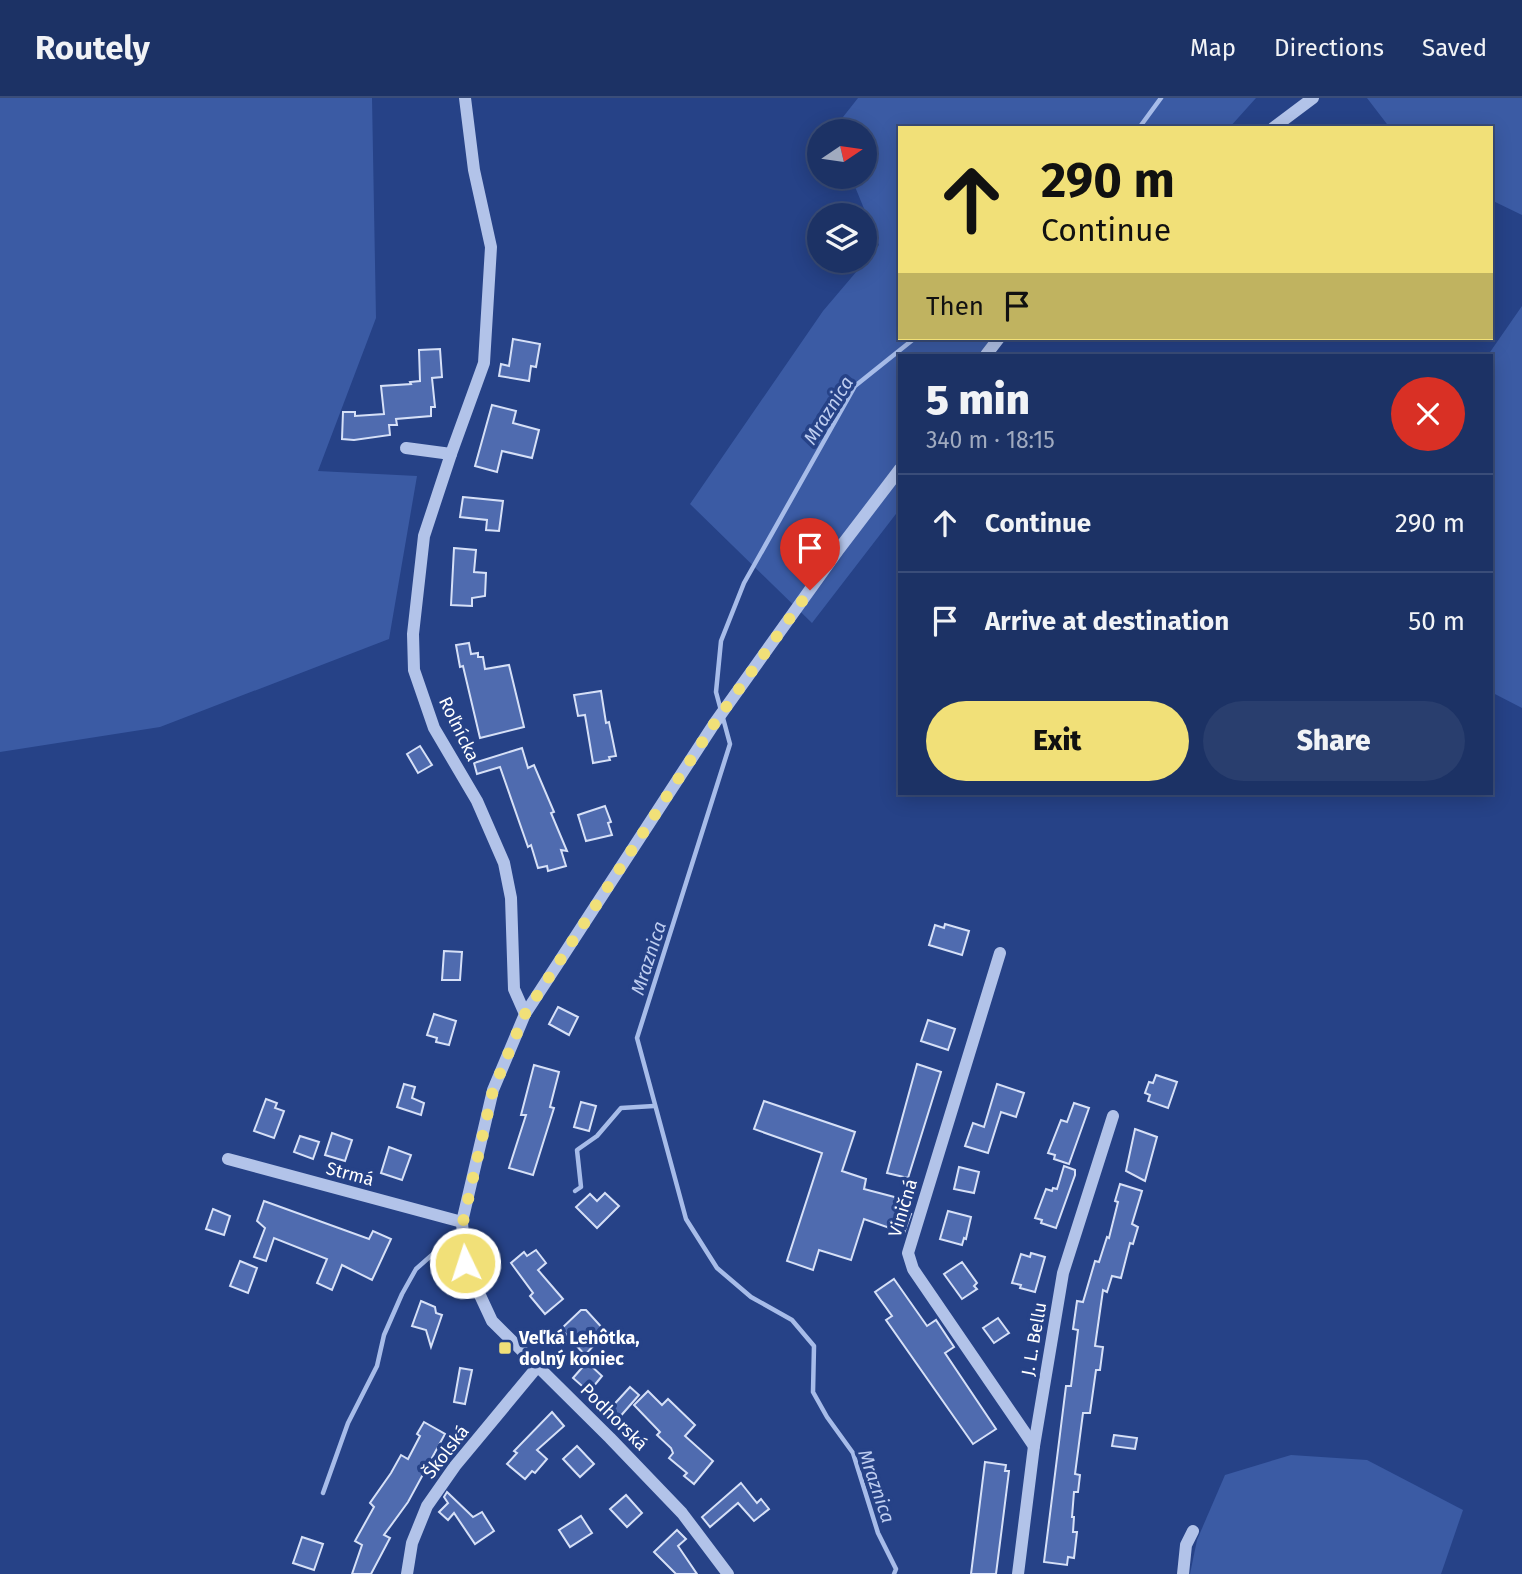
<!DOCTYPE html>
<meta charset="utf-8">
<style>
body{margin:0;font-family:"Fira Sans",sans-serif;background:#293e6e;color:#f1f3f6;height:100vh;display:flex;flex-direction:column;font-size:26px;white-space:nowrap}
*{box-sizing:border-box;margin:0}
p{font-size:23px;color:#a0aabf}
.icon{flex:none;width:38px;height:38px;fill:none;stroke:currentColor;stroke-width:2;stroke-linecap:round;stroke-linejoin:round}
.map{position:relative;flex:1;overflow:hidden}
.details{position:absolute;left:898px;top:256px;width:595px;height:441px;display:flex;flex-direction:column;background:#1c3265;border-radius:0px;box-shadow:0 4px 18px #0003,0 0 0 2px #3a4d79}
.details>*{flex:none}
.banner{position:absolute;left:898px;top:28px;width:595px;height:214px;border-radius:0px;box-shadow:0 4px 18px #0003,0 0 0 2px #3a4d79;background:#f1e078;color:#111;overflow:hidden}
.needle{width:46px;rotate:77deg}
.buttons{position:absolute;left:807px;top:21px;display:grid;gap:14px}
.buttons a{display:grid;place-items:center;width:70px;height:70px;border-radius:50%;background:#1c3265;box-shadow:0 4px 18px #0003,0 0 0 2px #3a4d79;font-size:35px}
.pin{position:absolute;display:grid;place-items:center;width:60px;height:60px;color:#fff;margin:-72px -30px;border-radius:50% 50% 50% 0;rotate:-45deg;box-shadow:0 0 7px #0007}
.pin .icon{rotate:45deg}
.me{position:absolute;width:77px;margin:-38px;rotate:356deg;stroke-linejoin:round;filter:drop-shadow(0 0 5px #0008)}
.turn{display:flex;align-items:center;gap:24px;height:147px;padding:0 28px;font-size:32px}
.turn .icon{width:91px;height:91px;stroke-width:2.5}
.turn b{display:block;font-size:49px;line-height:60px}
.then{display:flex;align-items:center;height:66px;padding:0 28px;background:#0003;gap:14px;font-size:26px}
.round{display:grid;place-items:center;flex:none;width:74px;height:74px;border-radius:37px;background:#293e6e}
.headline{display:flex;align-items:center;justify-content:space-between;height:119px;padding:0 28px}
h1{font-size:42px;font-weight:800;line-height:52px}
.primary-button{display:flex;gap:14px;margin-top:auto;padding:14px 28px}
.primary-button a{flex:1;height:80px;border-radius:42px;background:#f1e078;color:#111;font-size:28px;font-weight:800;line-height:80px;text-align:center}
.primary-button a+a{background:#293e6e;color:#f1f3f6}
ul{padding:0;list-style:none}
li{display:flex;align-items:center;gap:21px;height:98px;padding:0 28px;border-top:2px solid #3a4d79}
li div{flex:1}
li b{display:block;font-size:26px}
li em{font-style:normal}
header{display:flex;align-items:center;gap:42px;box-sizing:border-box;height:98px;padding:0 35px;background:#1c3265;border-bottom:2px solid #3a4d79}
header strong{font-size:33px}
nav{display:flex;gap:38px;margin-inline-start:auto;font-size:24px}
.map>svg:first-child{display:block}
.green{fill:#3b5ba4}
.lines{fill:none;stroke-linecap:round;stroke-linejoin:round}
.stream{stroke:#a7bce9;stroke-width:4.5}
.building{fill:#4f6baf;stroke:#d6e0f7;stroke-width:2}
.minor{stroke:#b2c3e9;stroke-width:12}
.route{stroke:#f1e078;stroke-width:12;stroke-dasharray:0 21.6}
.poi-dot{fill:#f1e078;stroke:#264287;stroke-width:2.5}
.labels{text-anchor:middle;stroke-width:7;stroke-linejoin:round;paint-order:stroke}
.street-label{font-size:18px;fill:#fff;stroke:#264287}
.poi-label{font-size:18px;font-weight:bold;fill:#fff;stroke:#264287;text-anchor:start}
.water-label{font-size:19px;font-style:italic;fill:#becdf0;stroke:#264287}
</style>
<header>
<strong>Routely</strong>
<nav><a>Map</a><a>Directions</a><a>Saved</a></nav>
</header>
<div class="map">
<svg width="1522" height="1476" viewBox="0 0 1522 1476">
<rect width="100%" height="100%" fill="#264287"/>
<g class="green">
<polygon points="0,0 372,0 376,220 318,373 417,378 389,541 160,629 0,654"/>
<polygon points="858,0 1256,0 1229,30 900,30 900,240 1001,240 992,257 900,257 899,412 812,525 690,406 823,213 879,147 851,79 864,79 864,33 832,33"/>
<polygon points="1367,0 1522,0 1522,117 1491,102 1491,30 1390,30"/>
<polygon points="1522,208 1522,610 1491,594 1491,257 1488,257"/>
<polygon points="1291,1357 1367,1362 1463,1412 1441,1476 1190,1476 1197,1442 1225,1377"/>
</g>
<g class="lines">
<g class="stream">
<polyline points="1139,30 1161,0"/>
<polyline points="575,1093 581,1089 577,1052 597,1038 621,1010 654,1008"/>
<polyline points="323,1395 348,1325 377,1268 384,1237 402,1196 416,1171 433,1156 450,1148"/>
<polyline points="894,1476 896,1471 878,1435 853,1355 827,1319 813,1294 814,1248 792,1222 751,1199 717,1170 686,1121 637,940 730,646 716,594 721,543 744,485 855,288 915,240"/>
</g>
</g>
<g class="building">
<polygon points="513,241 540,246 536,269 531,268 529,283 499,278 501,266 509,268"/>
<polygon points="440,251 442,279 432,280 435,309 431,309 431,318 396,321 397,327 389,327 390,337 354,342 342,341 343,314 355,314 355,318 384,316 381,288 411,286 410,284 420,283 419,252"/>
<polygon points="492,307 516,313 513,325 539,332 532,360 502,353 497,374 475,368"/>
<polygon points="463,399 503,403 499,433 486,432 487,422 460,419"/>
<polygon points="454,450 476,452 474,474 486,475 485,498 472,500 472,508 451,507"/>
<polygon points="469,545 471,556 478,555 478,559 483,559 485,571 509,567 524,629 480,640 463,568 460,569 456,547"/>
<polygon points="601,593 606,625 609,624 616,658 609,659 610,662 593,665 585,617 578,618 574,597"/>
<polygon points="420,648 432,667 418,675 407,656"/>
<polygon points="522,650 528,670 534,667 554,714 551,715 567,753 561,752 566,768 548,773 547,768 538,770 531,747 528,749 500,669 477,676 474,665"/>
<polygon points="605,708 611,724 608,725 612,737 586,743 578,717"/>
<polygon points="945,826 969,833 962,857 929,847 935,827 944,830"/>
<polygon points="444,853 462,854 460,882 442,882"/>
<polygon points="558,909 578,919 569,937 549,926"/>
<polygon points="434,916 456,923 449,947 436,944 437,940 427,937"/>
<polygon points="928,922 955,931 948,952 921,943"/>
<polygon points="917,966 941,974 908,1080 887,1075"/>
<polygon points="534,967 559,974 550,1009 554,1010 533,1077 509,1070 526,1017 521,1017"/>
<polygon points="1156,977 1177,984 1168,1010 1148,1003 1150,997 1145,995 1149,984 1153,985"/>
<polygon points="404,986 415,989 412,1000 424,1005 421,1017 397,1009"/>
<polygon points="997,986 1024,995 1016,1019 1001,1014 988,1055 965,1048 973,1025 984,1029"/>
<polygon points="266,1001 277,1005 275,1010 284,1013 274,1040 254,1033"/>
<polygon points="764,1003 855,1034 842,1073 866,1081 864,1091 902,1101 898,1112 911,1116 904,1135 864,1121 851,1162 819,1152 813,1172 787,1163 822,1055 754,1031"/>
<polygon points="581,1004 596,1008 589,1033 574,1029"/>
<polygon points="1074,1005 1089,1010 1069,1066 1054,1061 1055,1057 1048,1055 1061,1022 1067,1024"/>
<polygon points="1135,1031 1157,1039 1145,1083 1126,1073"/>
<polygon points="332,1035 352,1042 345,1063 325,1057"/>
<polygon points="300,1038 319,1044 313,1061 294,1054"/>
<polygon points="389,1049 411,1057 402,1082 381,1075"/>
<polygon points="1064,1068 1075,1072 1075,1077 1056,1130 1041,1125 1042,1122 1035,1120 1046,1091 1052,1093 1053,1090 1057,1091"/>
<polygon points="959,1069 979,1074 974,1095 954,1091"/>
<polygon points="1120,1086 1142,1093 1132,1126 1138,1129 1133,1146 1130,1145 1121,1180 1112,1178 1107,1194 1103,1192 1095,1248 1103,1249 1100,1272 1096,1272 1090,1315 1083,1315 1075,1376 1080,1377 1078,1394 1074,1394 1072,1419 1074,1419 1073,1434 1077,1434 1074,1460 1068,1459 1067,1467 1044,1464 1066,1288 1071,1288 1078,1232 1073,1231 1077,1203 1083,1204 1095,1163 1099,1164 1107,1139 1109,1140 1118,1104 1115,1103"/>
<polygon points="605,1095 619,1108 597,1130 576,1109 590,1096 597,1103"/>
<polygon points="264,1103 369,1141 373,1133 391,1141 372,1182 342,1167 332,1192 317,1185 327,1161 274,1140 266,1163 254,1159 265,1130 257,1123"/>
<polygon points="213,1111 230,1118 224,1137 206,1131"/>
<polygon points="948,1113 971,1119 966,1141 964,1140 962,1147 940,1141"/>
<polygon points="536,1152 546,1165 538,1172 563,1201 545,1216 530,1198 533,1195 511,1165 524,1154 527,1158"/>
<polygon points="1031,1155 1045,1159 1035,1194 1020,1190 1021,1187 1012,1185 1021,1156 1030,1159"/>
<polygon points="240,1163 257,1170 248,1195 230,1188"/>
<polygon points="962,1164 977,1185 974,1188 977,1191 962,1201 944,1176"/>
<polygon points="894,1181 927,1228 936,1222 954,1249 945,1255 996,1331 973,1346 886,1222 892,1218 875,1194"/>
<polygon points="421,1203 435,1209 436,1215 442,1217 431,1249 426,1232 412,1228"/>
<polygon points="581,1212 586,1212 606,1234 585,1257 561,1231"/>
<polygon points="998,1220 1009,1235 994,1245 983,1230"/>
<polygon points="587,1264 602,1278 589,1294 573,1280"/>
<polygon points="460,1270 472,1272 465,1306 454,1304"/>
<polygon points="630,1289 639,1297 618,1321 608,1313"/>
<polygon points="648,1293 662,1307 668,1301 695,1327 685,1338 713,1363 694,1386 684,1378 687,1375 669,1360 673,1355 671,1350 657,1337 660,1334 634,1307"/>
<polygon points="552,1314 564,1328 537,1352 547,1361 535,1375 532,1373 525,1381 507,1366 517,1355 514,1353"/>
<polygon points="424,1324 445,1336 408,1404 384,1437 390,1440 371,1476 352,1476 362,1447 355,1443 374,1409 370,1405 391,1375 401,1357 408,1361 420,1338 417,1336"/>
<polygon points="1114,1337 1137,1340 1135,1351 1112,1348"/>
<polygon points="577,1348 594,1366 580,1379 563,1361"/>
<polygon points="985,1364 1006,1367 1005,1373 1009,1373 1002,1429 996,1476 971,1476"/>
<polygon points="741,1385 757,1405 761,1401 769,1411 754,1423 738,1405 710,1429 702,1419"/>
<polygon points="447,1394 473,1419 482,1414 494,1433 475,1446 454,1415 448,1422 439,1414 448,1405 444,1399"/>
<polygon points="626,1397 642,1415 627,1429 610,1411"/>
<polygon points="581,1418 592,1435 570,1449 559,1432"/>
<polygon points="677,1432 686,1441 678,1448 697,1476 676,1476 654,1454"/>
<polygon points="302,1439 323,1446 314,1472 293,1465"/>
</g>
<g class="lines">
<g class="minor">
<polyline points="465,0 474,72 491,149 484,265 451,356 424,438 413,536 414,572 434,630 477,703 504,765 511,800 514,891 525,916"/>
<polyline points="1273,30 1313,0"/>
<polyline points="986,257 999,240"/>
<polyline points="406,350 451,356"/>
<polyline points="1000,855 908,1155 913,1171 1034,1348"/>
<polyline points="228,1061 462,1124"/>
<polyline points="407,1476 412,1445 427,1408 455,1368 538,1268"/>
<polyline points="728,1476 682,1415 610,1340 492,1223 465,1165 462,1124 493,992 525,916 714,626 839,451 900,371"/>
<polyline points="1018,1476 1034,1348 1063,1175 1113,1018"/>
<polyline points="1183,1476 1186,1447 1193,1433"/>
</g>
</g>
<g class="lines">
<polyline class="route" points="465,1165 463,1124 493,992 525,916 714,626 810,492"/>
</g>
<rect class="poi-dot" x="498" y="1243" width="14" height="14" rx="3.5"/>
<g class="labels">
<g class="street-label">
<text transform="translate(459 631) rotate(64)" y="6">Roľnícka</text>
<text transform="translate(350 1076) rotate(15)" y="6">Strmá</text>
<text transform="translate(903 1110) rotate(-73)" y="6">Viničná</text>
<text transform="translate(1034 1241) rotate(-80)" y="6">J. L. Bellu</text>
<text transform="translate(614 1319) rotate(45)" y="6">Podhorská</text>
<text transform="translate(446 1354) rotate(-52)" y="6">Školská</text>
</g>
<g class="poi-label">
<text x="519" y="1246">Veľká Lehôtka,<tspan x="519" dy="21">dolný koniec</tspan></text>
</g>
<g class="water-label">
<text transform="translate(828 312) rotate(-58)" y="7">Mraznica</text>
<text transform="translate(648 860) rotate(-72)" y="7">Mraznica</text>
<text transform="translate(877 1388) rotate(71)" y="7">Mraznica</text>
</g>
</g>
</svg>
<div class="buttons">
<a><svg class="needle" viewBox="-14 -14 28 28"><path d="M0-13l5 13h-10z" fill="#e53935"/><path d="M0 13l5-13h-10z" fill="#a0aabf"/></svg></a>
<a><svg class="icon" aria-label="layers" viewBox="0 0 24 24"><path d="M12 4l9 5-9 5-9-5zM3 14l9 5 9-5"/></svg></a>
</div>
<div class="pin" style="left:810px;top:492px;background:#d93025"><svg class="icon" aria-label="arrive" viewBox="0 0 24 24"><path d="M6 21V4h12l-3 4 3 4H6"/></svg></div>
<svg class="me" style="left:465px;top:1165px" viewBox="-20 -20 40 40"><circle r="17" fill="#f1e078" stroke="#fff" stroke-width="3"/><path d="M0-11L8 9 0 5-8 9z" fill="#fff"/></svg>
<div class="banner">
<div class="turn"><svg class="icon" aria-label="ahead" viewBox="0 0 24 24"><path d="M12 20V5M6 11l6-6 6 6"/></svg><div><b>290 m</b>Continue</div></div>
<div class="then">Then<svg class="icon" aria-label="arrive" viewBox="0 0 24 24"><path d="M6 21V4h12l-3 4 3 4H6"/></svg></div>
</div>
<section class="details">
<div class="headline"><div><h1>5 min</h1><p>340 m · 18:15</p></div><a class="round" style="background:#d93025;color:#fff"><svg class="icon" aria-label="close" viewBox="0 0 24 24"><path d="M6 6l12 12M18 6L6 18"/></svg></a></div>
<ul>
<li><svg class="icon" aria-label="ahead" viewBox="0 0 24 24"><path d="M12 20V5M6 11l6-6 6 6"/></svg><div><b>Continue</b></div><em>290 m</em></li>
<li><svg class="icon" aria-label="arrive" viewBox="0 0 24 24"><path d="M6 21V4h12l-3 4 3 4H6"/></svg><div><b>Arrive at destination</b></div><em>50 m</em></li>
</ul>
<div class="primary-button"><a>Exit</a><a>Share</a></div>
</section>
</div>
